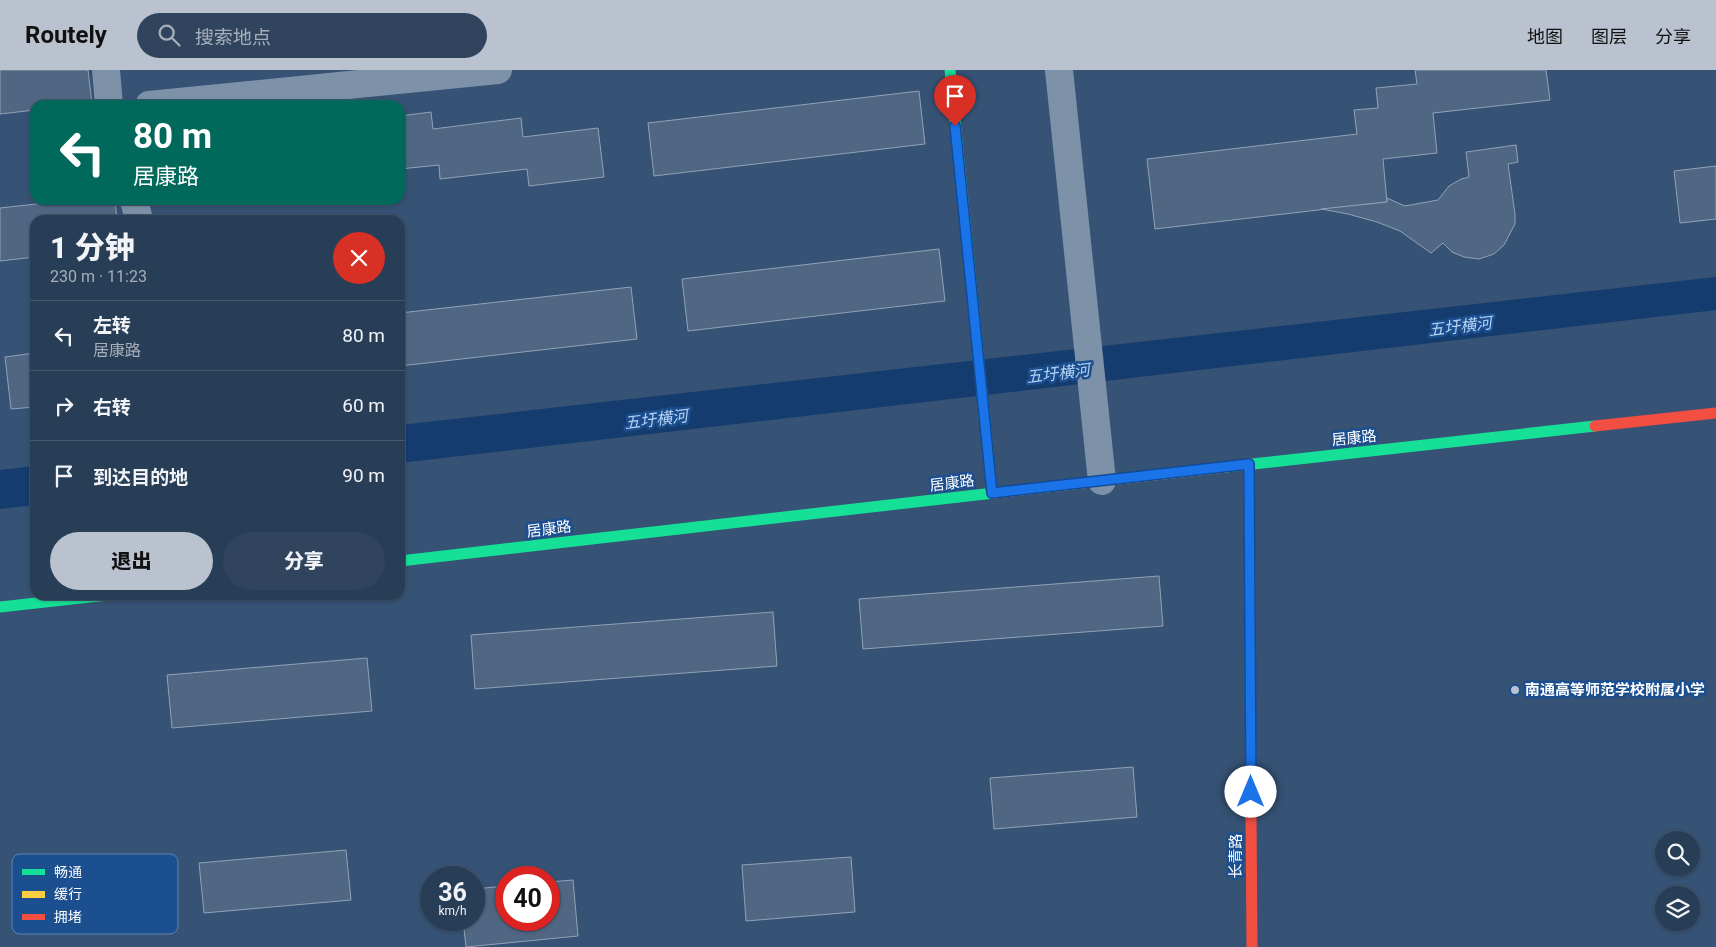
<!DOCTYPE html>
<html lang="zh">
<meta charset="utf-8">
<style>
body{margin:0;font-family:Roboto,"Noto Sans SC",sans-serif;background:#30455d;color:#f1f3f6;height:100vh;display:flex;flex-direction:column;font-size:19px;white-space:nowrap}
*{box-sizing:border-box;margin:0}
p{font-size:16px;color:#a5aeba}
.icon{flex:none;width:28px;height:28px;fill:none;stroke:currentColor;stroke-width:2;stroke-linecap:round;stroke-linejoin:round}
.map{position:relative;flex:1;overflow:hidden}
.drawer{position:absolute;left:30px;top:145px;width:375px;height:385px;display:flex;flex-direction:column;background:#283e57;border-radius:15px;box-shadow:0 1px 4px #0004,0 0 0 1px #44576d}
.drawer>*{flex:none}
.guide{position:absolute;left:30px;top:30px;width:375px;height:105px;border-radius:15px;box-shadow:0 1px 4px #0004,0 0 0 1px #44576d;background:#00695c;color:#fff;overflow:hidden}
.fabs{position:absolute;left:1655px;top:761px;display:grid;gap:10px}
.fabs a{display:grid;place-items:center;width:45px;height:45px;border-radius:50%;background:#283e57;box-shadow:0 1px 4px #0004,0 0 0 1px #44576d;font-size:25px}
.speed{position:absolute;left:420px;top:796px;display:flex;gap:10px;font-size:25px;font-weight:700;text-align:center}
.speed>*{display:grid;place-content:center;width:65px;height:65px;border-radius:50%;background:#283e57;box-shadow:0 1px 4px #0004,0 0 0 1px #44576d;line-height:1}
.speed small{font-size:12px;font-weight:400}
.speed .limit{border:8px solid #d22;background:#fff;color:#111}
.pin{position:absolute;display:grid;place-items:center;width:42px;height:42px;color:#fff;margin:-51px -21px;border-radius:50% 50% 50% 0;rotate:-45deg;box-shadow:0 0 5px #0007}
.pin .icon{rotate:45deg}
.me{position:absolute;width:55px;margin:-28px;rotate:0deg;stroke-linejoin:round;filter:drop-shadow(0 0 4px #0008)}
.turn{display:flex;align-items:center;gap:18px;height:105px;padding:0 20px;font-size:22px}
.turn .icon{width:65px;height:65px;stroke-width:2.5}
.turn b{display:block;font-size:35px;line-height:42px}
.round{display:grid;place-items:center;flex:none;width:52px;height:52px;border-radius:26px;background:#30455d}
.head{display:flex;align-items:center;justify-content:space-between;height:85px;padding:0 20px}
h1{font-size:30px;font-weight:800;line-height:38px}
.button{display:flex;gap:10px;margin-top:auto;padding:10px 20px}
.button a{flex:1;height:58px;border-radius:30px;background:#b9c2ce;color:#111;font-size:20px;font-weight:800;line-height:58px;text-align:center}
.button a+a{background:#30455d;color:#f1f3f6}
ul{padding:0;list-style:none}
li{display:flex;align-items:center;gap:15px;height:70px;padding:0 20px;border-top:1px solid #44576d}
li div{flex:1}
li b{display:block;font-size:19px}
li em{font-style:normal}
header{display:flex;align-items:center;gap:30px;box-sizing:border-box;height:70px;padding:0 25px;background:#b9c2ce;color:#111}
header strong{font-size:24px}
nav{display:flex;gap:28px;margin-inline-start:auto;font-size:18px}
.search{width:350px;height:45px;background:#30455d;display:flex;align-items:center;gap:12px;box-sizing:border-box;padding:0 18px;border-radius:28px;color:#a5aeba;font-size:19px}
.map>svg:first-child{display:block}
.water{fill:#153c6e}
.building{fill:#506783;stroke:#92a2b6}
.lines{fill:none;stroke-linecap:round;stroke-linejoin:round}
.street{stroke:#7d92a8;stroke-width:28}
.fast{stroke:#16e098;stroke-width:11}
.slow{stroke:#ffcf43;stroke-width:11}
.jam{stroke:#f24e42;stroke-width:11}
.route-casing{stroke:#114b97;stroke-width:12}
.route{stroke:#1a73e8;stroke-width:9}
.poi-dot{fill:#b9c2ce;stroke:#1b4f8f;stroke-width:2}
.labels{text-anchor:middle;stroke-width:5;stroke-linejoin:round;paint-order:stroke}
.street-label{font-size:15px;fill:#fff;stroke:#1b4f8f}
.poi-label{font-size:15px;font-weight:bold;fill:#fff;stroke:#1b4f8f;text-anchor:start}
.water-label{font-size:16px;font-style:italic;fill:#b5d3f5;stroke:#1b4f8f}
.key{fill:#1b4f8f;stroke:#5f84b1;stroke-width:1}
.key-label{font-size:14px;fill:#fff}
</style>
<header>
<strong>Routely</strong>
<div class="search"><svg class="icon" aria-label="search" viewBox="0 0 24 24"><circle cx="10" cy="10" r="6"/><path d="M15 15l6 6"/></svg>搜索地点</div>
<nav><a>地图</a><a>图层</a><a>分享</a></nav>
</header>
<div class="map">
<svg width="1716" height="877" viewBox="0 0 1716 877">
<rect width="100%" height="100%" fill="#365274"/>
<g class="water">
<polygon points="1716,207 1716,240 400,393 400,355"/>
<polygon points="35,396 35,435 0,439 0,400"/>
</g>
<g class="building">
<polygon points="0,0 88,0 92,33 35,35 35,40 0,44"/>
<polygon points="1415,0 1546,0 1550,30 1433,43 1437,83 1383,89 1387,132 1155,159 1147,89 1357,64 1354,40 1378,38 1376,18 1417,14"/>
<polygon points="919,21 925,74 654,106 648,53"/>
<polygon points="431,42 433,59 521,48 523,67 598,58 604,107 529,116 527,99 440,109 439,95 400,99 400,46"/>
<polygon points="1516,75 1518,92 1508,94 1515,144 1515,154 1504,175 1494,184 1479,189 1464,187 1452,182 1443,173 1431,183 1400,161 1377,152 1348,144 1321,139 1387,132 1387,128 1405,136 1438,130 1449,116 1461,109 1469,107 1466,82"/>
<polygon points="1716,96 1716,149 1680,153 1674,101"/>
<polygon points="72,130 115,130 117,150 35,150 35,187 0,191 0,138"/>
<polygon points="939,179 945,231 688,261 682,209"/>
<polygon points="631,217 637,269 400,296 400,243"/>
<polygon points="35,283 35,337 11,339 5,287"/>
<polygon points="1159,506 1163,556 863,579 859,529"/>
<polygon points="773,542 777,596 475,619 471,565"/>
<polygon points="367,588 372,641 172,658 167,605"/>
<polygon points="1133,697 1137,747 994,759 990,708"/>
<polygon points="346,780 351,830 204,843 199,793"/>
<polygon points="851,787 855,842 746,851 742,795"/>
<polygon points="573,810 578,866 466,877 463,850 474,850 474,819 506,816 506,850 549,850 549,812"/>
</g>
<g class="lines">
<g class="street">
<polyline points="106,0 109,35"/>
<polyline points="1059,0 1102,411"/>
<polyline points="149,35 498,0"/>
<polyline points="134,130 139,150"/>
</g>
<g class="fast">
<polyline points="950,0 992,423"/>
<polyline points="1249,394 1251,742"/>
<polyline points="1226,397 1595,356"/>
<polyline points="400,491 994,423"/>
<polyline points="0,537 108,525"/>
</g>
<polyline class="slow" points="994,423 1226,397"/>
<g class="jam">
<polyline points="1595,356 1716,343"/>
<polyline points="1251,742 1252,877"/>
</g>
</g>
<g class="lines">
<g class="route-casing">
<polyline id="route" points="955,56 992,423 1249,394 1251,722"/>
</g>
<use href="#route" class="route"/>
</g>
<circle class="poi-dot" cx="1515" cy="620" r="5"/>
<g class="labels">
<g class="street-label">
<text transform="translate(1354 368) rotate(-6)" y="5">居康路</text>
<text transform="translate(952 413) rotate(-7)" y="5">居康路</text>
<text transform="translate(549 459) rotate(-7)" y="5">居康路</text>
<text transform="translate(1236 786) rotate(-90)" y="5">长青路</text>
</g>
<g class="poi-label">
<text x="1525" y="625">南通高等师范学校附属小学</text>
</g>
<g class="water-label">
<text transform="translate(1460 256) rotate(-7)" y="6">五圩横河</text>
<text transform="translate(1058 303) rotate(-7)" y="6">五圩横河</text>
<text transform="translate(656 349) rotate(-7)" y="6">五圩横河</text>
</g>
</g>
<rect x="12" y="784" width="166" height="80" rx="8" class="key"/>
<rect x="22" y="799" width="23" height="6" fill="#16e098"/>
<rect x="22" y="821" width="23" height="7" fill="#ffcf43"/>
<rect x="22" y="844" width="23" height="6" fill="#f24e42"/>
<g class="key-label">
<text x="54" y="807">畅通</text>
<text x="54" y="829">缓行</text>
<text x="54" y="852">拥堵</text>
</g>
</svg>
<div class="fabs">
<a><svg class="icon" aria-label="search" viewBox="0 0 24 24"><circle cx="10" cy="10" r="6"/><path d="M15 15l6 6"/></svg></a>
<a><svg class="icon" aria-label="layers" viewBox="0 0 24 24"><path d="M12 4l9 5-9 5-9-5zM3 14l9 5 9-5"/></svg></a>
</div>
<div class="speed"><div>36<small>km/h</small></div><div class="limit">40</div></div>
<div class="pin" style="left:955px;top:56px;background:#d93025"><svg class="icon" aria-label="arrive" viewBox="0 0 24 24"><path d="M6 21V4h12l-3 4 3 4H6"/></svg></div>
<svg class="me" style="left:1251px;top:722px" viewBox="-20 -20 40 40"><circle r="19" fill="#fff"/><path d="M0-13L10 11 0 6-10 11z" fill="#1a73e8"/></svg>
<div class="guide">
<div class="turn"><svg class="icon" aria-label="left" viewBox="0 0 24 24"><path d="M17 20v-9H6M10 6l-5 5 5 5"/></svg><div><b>80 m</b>居康路</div></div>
</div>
<section class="drawer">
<div class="head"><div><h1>1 分钟</h1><p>230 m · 11:23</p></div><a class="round" style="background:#d93025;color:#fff"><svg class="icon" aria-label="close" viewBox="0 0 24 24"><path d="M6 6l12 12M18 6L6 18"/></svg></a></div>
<ul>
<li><svg class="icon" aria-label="left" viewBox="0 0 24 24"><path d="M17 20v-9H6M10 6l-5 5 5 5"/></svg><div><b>左转</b><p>居康路</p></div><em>80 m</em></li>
<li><svg class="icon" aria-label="right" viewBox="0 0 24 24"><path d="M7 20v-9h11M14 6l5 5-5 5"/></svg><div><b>右转</b></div><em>60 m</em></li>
<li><svg class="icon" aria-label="arrive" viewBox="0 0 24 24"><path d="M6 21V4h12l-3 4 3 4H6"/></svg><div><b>到达目的地</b></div><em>90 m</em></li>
</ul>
<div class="button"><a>退出</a><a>分享</a></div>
</section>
</div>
